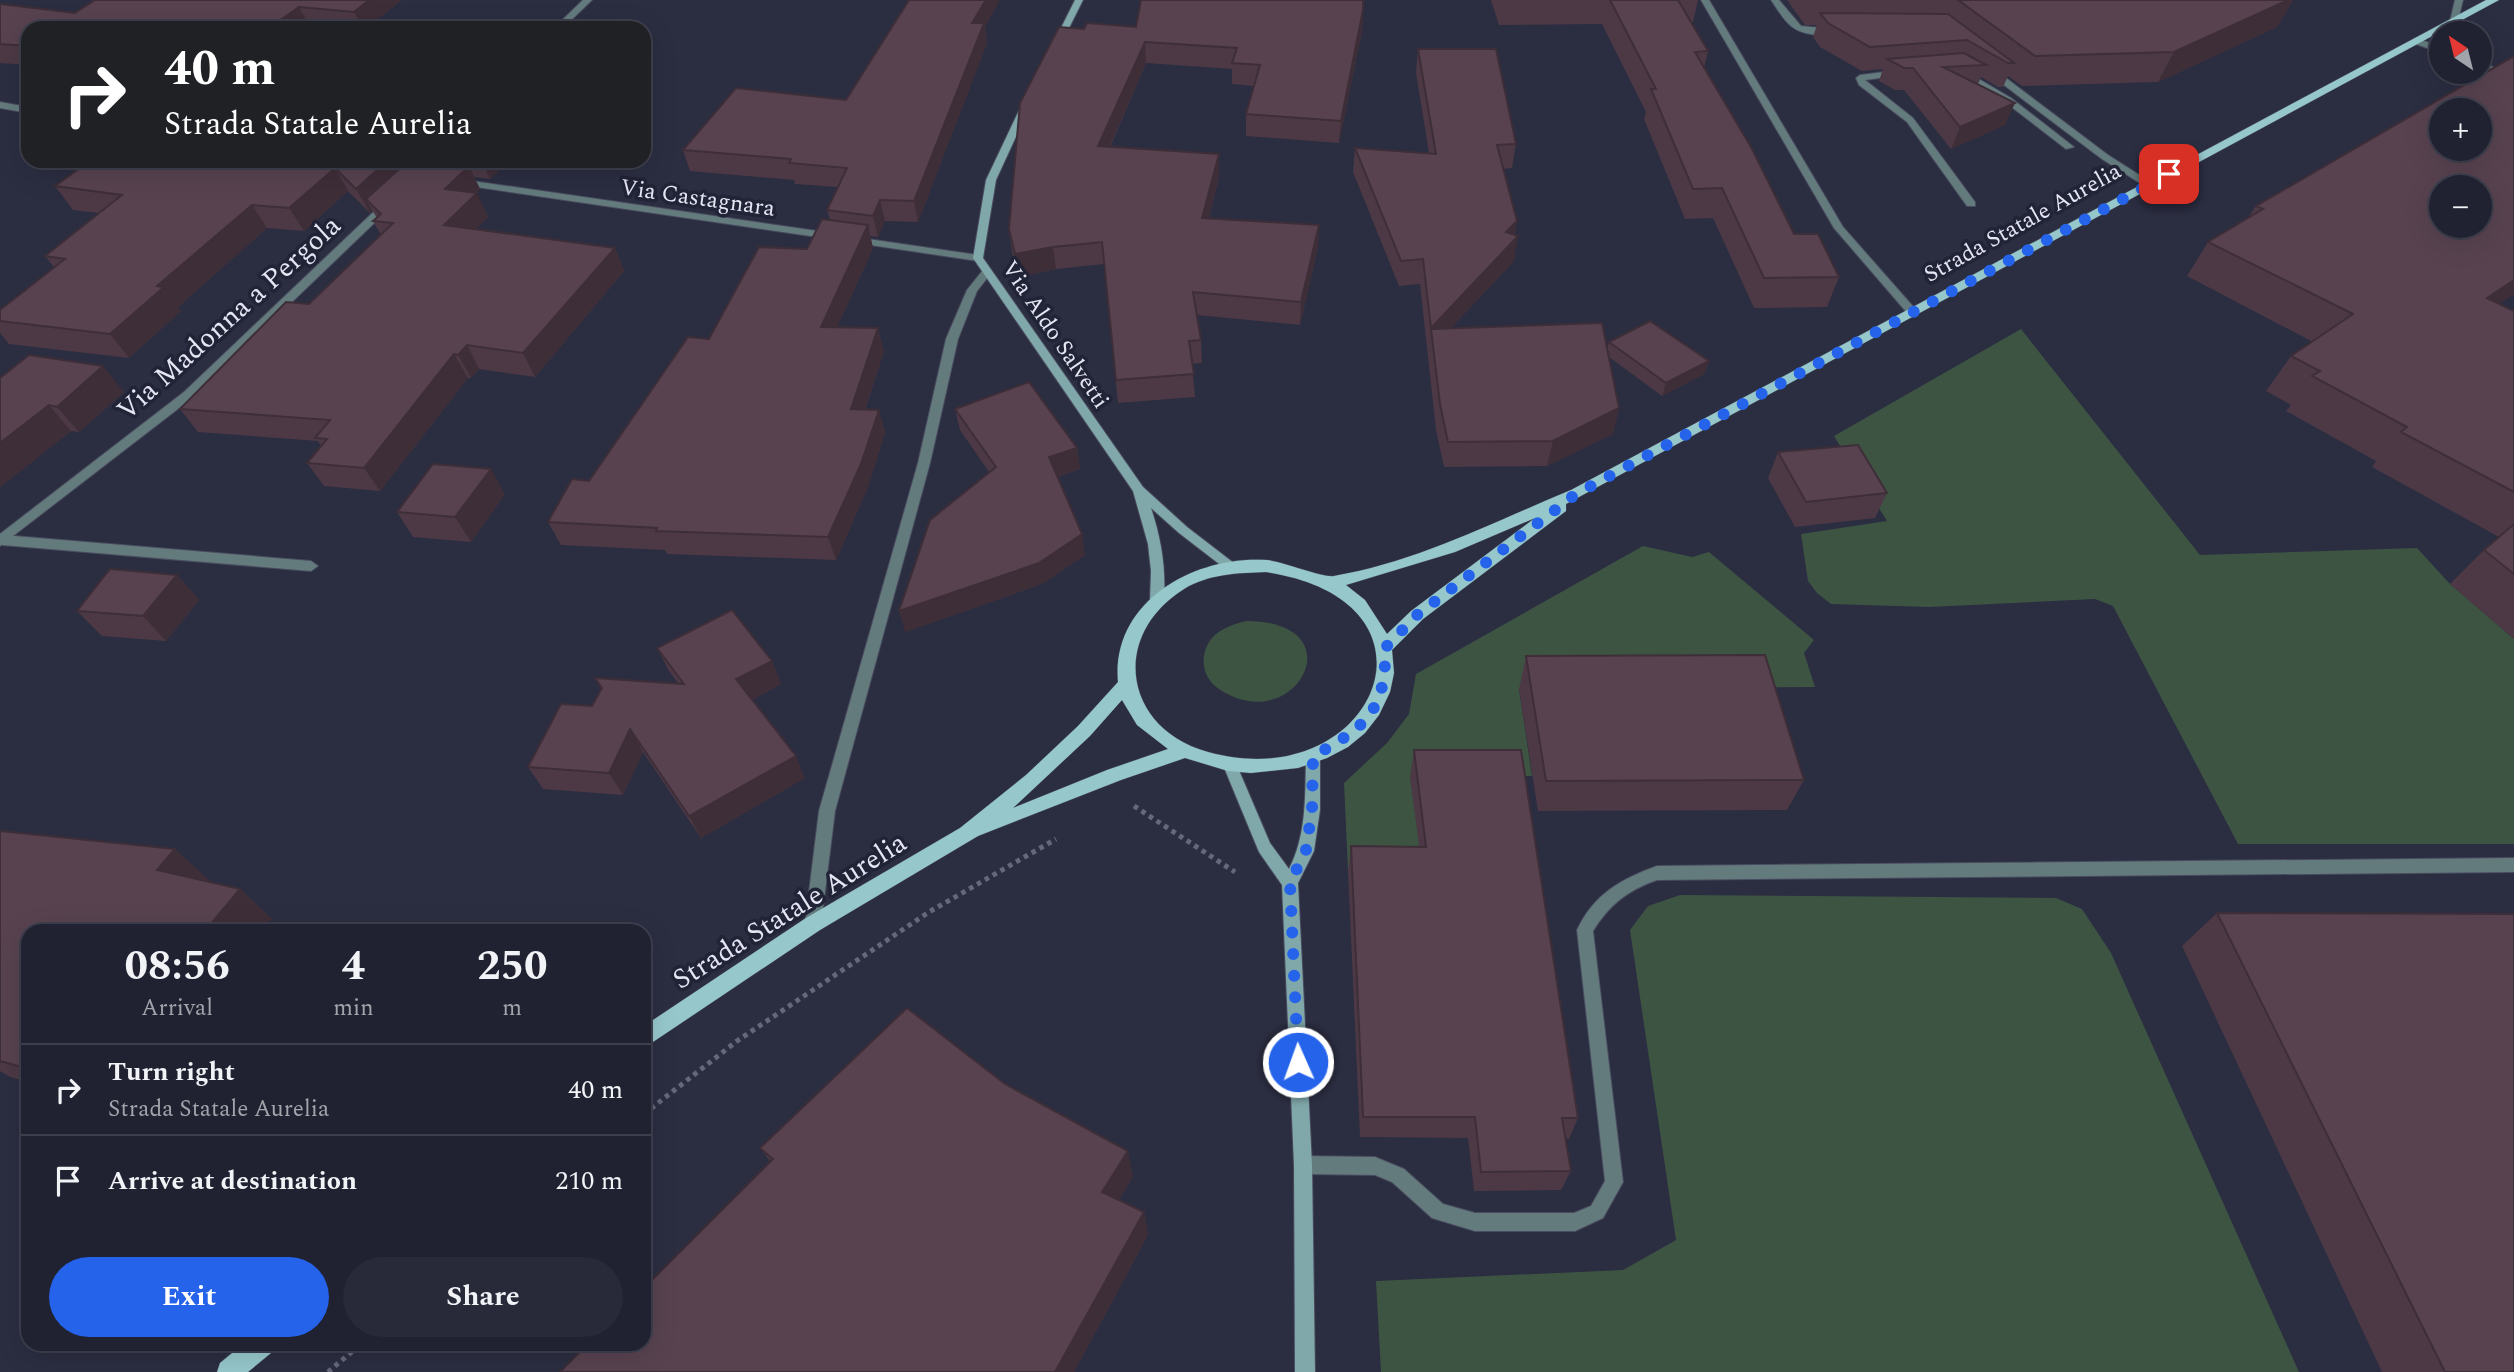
<!DOCTYPE html>
<meta charset="utf-8">
<style>
body{margin:0;font-family:Spectral,serif;background:#282a39;color:#f1f3f6;height:100vh;display:flex;flex-direction:column;font-size:26px;white-space:nowrap}
*{box-sizing:border-box;margin:0}
p{font-size:23px;color:#a2a4ab}
.icon{flex:none;width:38px;height:38px;fill:none;stroke:currentColor;stroke-width:2;stroke-linecap:round;stroke-linejoin:round}
.map{position:relative;flex:1;overflow:hidden}
.drawer{position:absolute;left:21px;top:924px;width:630px;height:427px;display:flex;flex-direction:column;background:#202231;border-radius:21px;box-shadow:0 7px 28px #0002,0 0 0 2px #3d3f4d}
.drawer>*{flex:none}
.top-card{position:absolute;left:21px;top:21px;width:630px;height:147px;border-radius:21px;box-shadow:0 7px 28px #0002,0 0 0 2px #3d3f4d;background:#202124;color:#fff;overflow:hidden}
.needle{width:46px;rotate:325deg}
.buttons{position:absolute;left:2429px;top:21px;display:grid;gap:14px}
.buttons a{display:grid;place-items:center;width:63px;height:63px;border-radius:50%;background:#202231;box-shadow:0 7px 28px #0002,0 0 0 2px #3d3f4d;font-size:35px}
.pin{position:absolute;display:grid;place-items:center;width:60px;height:60px;color:#fff;margin:-30px;border-radius:14px;box-shadow:0 4px 10px #0006}
.me{position:absolute;width:77px;margin:-38px;rotate:358deg;stroke-linejoin:round;filter:drop-shadow(0 0 5px #0008)}
.turn{display:flex;align-items:center;gap:24px;height:147px;padding:0 28px;font-size:32px}
.turn .icon{width:91px;height:91px;stroke-width:2.5}
.turn b{display:block;font-size:49px;line-height:60px}
.eta{display:flex;justify-content:space-evenly;align-items:center;height:119px;text-align:center}
.eta b{font-size:42px;font-weight:700;line-height:49px}
.button{display:flex;gap:14px;margin-top:auto;padding:14px 28px}
.button a{flex:1;height:80px;border-radius:42px;background:#2563eb;color:#fff;font-size:28px;font-weight:700;line-height:80px;text-align:center}
.button a+a{background:#282a39;color:#f1f3f6}
ul{padding:0;list-style:none}
li{display:flex;align-items:center;gap:21px;height:91px;padding:0 28px;border-top:2px solid #3d3f4d}
li div{flex:1}
li b{display:block;font-size:26px}
li em{font-style:normal}
.map>svg:first-child{display:block}
.green{fill:#3d5443}
.lines{fill:none;stroke-linecap:round;stroke-linejoin:round}
.lane-casing{stroke:#494b5e;stroke-width:2}
.street-casing{stroke:#494b5e;stroke-width:2}
.secondary-casing{stroke:#494b5e;stroke-width:2}
.primary-casing{stroke:#494b5e;stroke-width:1}
.path{stroke:#66687a;stroke-width:5;stroke-dasharray:4.5 4.5;stroke-linecap:butt}
.lane{fill:#637b7d;fill-rule:evenodd}
.street{fill:#637b7d;fill-rule:evenodd}
.secondary{fill:#80a7a9;fill-rule:evenodd}
.primary{fill:#96c8cb;fill-rule:evenodd}
.wall{fill:#4c3945}
.shaded-wall{fill:#3e2e38}
.building{fill:#584250;stroke:#3e2e38;stroke-width:2;fill-rule:evenodd}
.route{stroke:#2563eb;stroke-width:12;stroke-dasharray:0 21.6}
.labels{text-anchor:middle;stroke-width:7;stroke-linejoin:round;paint-order:stroke}
.far-street-label{font-size:23px;fill:#e5e6f4;stroke:#212336}
.street-label{font-size:28px;fill:#e5e6f4;stroke:#212336}
</style>
<div class="map">
<svg width="2514" height="1372" viewBox="0 0 2514 1372">
<rect width="100%" height="100%" fill="#2b2d41"/>
<g class="green">
<polygon points="2021,329 2200,555 2417,548 2450,584 2514,639 2514,844 2238,844 2113,606 2095,599 1929,607 1831,604 1817,593 1808,581 1801,534 1887,521 1834,436"/>
<polygon points="1643,546 1692,557 1709,552 1814,640 1804,653 1815,687 1519,689 1532,776 1411,777 1432,867 1348,871 1344,783 1387,743 1409,714 1416,674"/>
<path d="M1246 621C1359 621 1295 740 1219 689 1199 676 1199 649 1216 634 1225 627 1235 624 1246 621Z"/>
<polygon points="1680,895 2056,898 2082,909 2111,953 2299,1372 1381,1372 1376,1281 1623,1270 1676,1240 1630,930 1648,906"/>
</g>
<g class="lines">
<g class="lane-casing">
<g id="lane">
<polygon points="1701,0 1709,0 1843,227 1917,311 1917,315 1909,315 1834,228"/>
<path d="M1771 0H1779L1801 26 1833 29 1837 32C1832 35 1827 35 1821 35 1791 34 1786 22 1771 0Z"/>
<polygon points="1988,69 1994,69 2108,155 2152,183 2152,187 2146,187 2102,159 1988,73"/>
<polygon points="1900,70 1904,73 1903,75 1865,80 1913,118 1975,202 1975,206 1967,206 1907,122 1859,85 1856,78 1860,75"/>
<polygon points="1961,72 1967,72 2011,98 2074,147 2066,149 2005,102 1961,76"/>
<polygon points="2,535 311,561 318,566 311,571 2,545 0,544 0,536"/>
<path d="M2514 858V872L1657 880C1628 890 1609 905 1593 931L1623 1182 1603 1218 1575 1231H1475L1432 1218 1392 1182 1375 1175 1303 1174 1297 1171 1294 1165 1297 1159 1303 1156 1375 1157 1404 1169 1443 1204 1475 1213H1574L1591 1206 1605 1181 1577 930C1594 894 1621 879 1657 866Z"/>
</g>
</g>
<g class="street-casing">
<g id="street">
<polygon points="583,0 592,0 563,28 554,28"/>
<polygon points="2455,0 2463,0 2458,21 2454,24 2450,21"/>
<polygon points="2416,38 2441,47 2441,53 2413,43 2412,41"/>
<polygon points="2480,62 2514,75 2514,81 2480,68"/>
<polygon points="0,102 28,107 28,113 0,108"/>
<polygon points="459,179 831,233 836,236 831,239 456,184 454,182"/>
<polygon points="389,200 394,203 393,205 192,398 0,546 0,534 184,392 385,201"/>
<polygon points="854,237 978,255 983,258 978,261 850,242 850,238"/>
<polygon points="987,269 992,272 977,291 958,339 930,463 835,811 821,924 819,929 813,931 807,929 805,924 819,811 918,463 946,339 967,290 983,270"/>
</g>
</g>
<g class="secondary-casing">
<g id="secondary">
<polygon points="1075,0 1083,0 1062,42 1055,44 1054,42"/>
<path d="M1023 102 1031 104 996 180 983 258 1143 487 1187 527 1239 567 1237 570H1227L1179 533 1151 508C1161 538 1166 567 1164 599L1157 604 1150 599 1151 571 1148 544 1133 491 973 258 986 180Z"/>
<path d="M1313 750 1318 752 1320 756V810L1314 851 1298 883 1312 1165 1315 1372H1295L1294 1165 1282 885 1259 852 1223 765 1225 761H1235L1270 843 1289 869C1307 834 1305 795 1306 756L1308 752Z"/>
</g>
</g>
<g class="primary-casing">
<g id="primary">
<path d="M2486 0H2499L1566 504V511L1423 619 1392 650 1394 673 1390 692 1379 715 1365 733 1348 747 1327 758 1298 768 1251 773 1228 771 1185 758 1121 780 978 836 820 930 644 1048V1026L806 918 960 828 1026 775 1078 726 1118 682C1111 601 1195 555 1267 560 1284 562 1323 578 1334 576 1417 562 1494 522 1571 490ZM1535 518 1411 611 1387 634 1365 600 1346 585 1455 552ZM1266 572C1459 601 1374 798 1208 752 1124 729 1109 636 1184 589 1208 574 1238 573 1266 572ZM1122 700 1137 725 1168 749 1107 770 1013 808 1090 736Z"/>
<polygon points="243,1344 274,1344 271,1353 248,1372 217,1372 220,1363"/>
</g>
</g>
<g class="path">
<polyline points="1134,806 1235,872"/>
<polyline points="644,1114 737,1041 929,912 1056,839"/>
<polyline points="328,1372 361,1344"/>
</g>
<use href="#lane" class="lane"/>
<use href="#street" class="street"/>
<use href="#secondary" class="secondary"/>
<use href="#primary" class="primary"/>
</g>
<g class="wall">
<polygon points="402,0 366,28 337,28 309,25 28,28 28,65 0,63 0,4 75,13"/>
<polygon points="1491,0 1698,0 1693,22 1691,22 1708,51 1704,68 1794,234 1839,277 1827,307 1754,308 1713,218 1685,219 1644,119 1646,112 1602,24 1499,25"/>
<polygon points="1787,0 2293,0 2277,27 2158,82 2022,86 2008,76 2003,87 1998,87 1981,77 1978,84 2005,125 1951,149 1904,90 1895,90 1879,81 1883,69 1862,71 1820,47 1813,37 1817,25 1805,25"/>
<polygon points="1363,10 1362,31 1339,143 1246,136 1246,114 1254,86 1232,84 1232,69 1146,63 1110,147 1219,154 1219,177 1209,218 1319,225 1318,247 1300,325 1197,315 1201,340 1202,363 1192,364 1195,397 1118,403 1104,264 1056,269 1018,277 1012,252 1009,229 1084,29 1136,27"/>
<polygon points="985,27 987,43 918,222 885,221 878,237 870,236 873,248 837,327 884,351 865,410 879,410 885,433 868,487 836,560 667,554 665,550 561,545 548,522 589,481 709,339 807,249 830,220 827,210 837,187 795,184 794,180 690,171 683,150 846,100"/>
<polygon points="1418,49 1516,144 1512,168 1503,169 1515,235 1514,261 1450,329 1607,349 1609,342 1709,361 1704,374 1662,396 1609,357 1619,408 1613,434 1547,466 1444,467 1436,430 1420,284 1399,286 1353,172 1355,148 1429,153 1416,73"/>
<polygon points="2514,56 2514,294 2499,304 2514,311 2514,639 2450,584 2484,550 2499,537 2372,467 2376,461 2286,411 2291,405 2266,391 2291,356 2313,342 2187,276 2208,242 2248,218 2256,206"/>
<polygon points="408,161 509,161 490,179 474,177 480,189 476,193 488,217 475,230 615,248 624,271 535,377 479,369 471,378 468,378 380,491 324,486 307,463 321,446 318,441 198,432 180,409 309,304 381,235 373,221 377,218 372,210 370,213 348,191 304,231 267,228 178,307 181,311 129,358 9,344 0,333 0,310 54,267 45,256 99,213 73,210 55,186 400,166 401,167"/>
<polygon points="0,378 124,392 79,432 71,431 0,487"/>
<polygon points="955,409 1077,448 1080,469 1057,477 1085,555 1042,584 905,632 989,472 960,430"/>
<polygon points="1778,452 1887,493 1875,518 1795,527 1768,478"/>
<polygon points="505,494 471,542 413,537 397,512"/>
<polygon points="177,575 199,600 166,641 102,636 77,611"/>
<polygon points="657,648 772,661 781,684 752,700 805,778 701,838 643,752 623,795 543,789 528,767 592,706 601,689 595,678 678,683 669,671"/>
<polygon points="1526,656 1804,780 1787,810 1538,811 1519,689"/>
<polygon points="1414,750 1578,1118 1569,1139 1566,1138 1571,1171 1561,1190 1474,1191 1468,1138 1360,1137 1348,871 1351,846 1419,846 1410,777"/>
<polygon points="0,831 209,880 207,882 240,889 272,919 28,931 28,1082 10,1077 0,1071"/>
<polygon points="2217,913 2514,1372 2382,1372 2182,946"/>
<polygon points="1005,1084 1133,1176 1119,1200 1144,1212 1148,1235 1074,1372 560,1372 770,1161 760,1148"/>
</g>
<g class="shaded-wall">
<polygon points="369,0 402,0 366,28 362,28 354,12"/>
<polygon points="986,0 1000,0 985,27 987,43 918,222 914,201 972,23"/>
<polygon points="2285,0 2293,0 2277,27 2158,82 2174,52"/>
<polygon points="299,7 309,25 306,28 269,28"/>
<polygon points="1363,10 1362,31 1339,143 1341,121"/>
<polygon points="1145,42 1146,63 1100,168 1098,146"/>
<polygon points="2015,103 2005,125 1951,149 1960,127"/>
<polygon points="1219,154 1219,177 1203,240 1202,218"/>
<polygon points="387,161 405,161 400,166 406,178 366,199 372,210 370,213 356,189"/>
<polygon points="482,161 509,161 490,179"/>
<polygon points="469,166 480,189 462,208 477,193 488,217 456,249 444,225 445,189"/>
<polygon points="335,168 348,191 304,231 289,208"/>
<polygon points="880,200 885,221 878,237 873,216"/>
<polygon points="252,205 267,228 178,307 181,311 129,358 110,334 157,286"/>
<polygon points="1517,221 1514,241 1518,236 1514,261 1433,347 1431,329 1428,353 1431,328 1506,232"/>
<polygon points="868,225 873,248 827,350 821,327"/>
<polygon points="1319,225 1318,247 1300,325 1301,302"/>
<polygon points="1053,247 1056,269 1018,277 1015,254"/>
<polygon points="615,248 624,271 535,377 523,353"/>
<polygon points="2514,280 2514,294 2459,333 2487,298"/>
<polygon points="878,328 884,351 857,432 851,409"/>
<polygon points="467,345 479,369 471,378 458,355"/>
<polygon points="454,354 468,378 380,491 364,468"/>
<polygon points="1709,361 1704,374 1662,396 1666,383"/>
<polygon points="103,366 124,392 79,432 57,407"/>
<polygon points="49,405 71,431 0,487 0,443"/>
<polygon points="1619,408 1613,434 1547,466 1553,441"/>
<polygon points="879,410 885,433 868,487 836,560 828,537"/>
<polygon points="1077,448 1080,469 1052,478 1049,457"/>
<polygon points="491,469 505,494 471,542 455,517"/>
<polygon points="1082,534 1085,555 1042,584 905,632 899,611"/>
<polygon points="177,575 199,600 166,641 143,616"/>
<polygon points="772,661 781,684 747,702 736,679"/>
<polygon points="630,729 643,752 623,795 609,773"/>
<polygon points="796,756 805,778 701,838 689,816"/>
<polygon points="175,849 209,880 192,900 157,870"/>
<polygon points="240,889 272,919 263,931 205,931"/>
<polygon points="1128,1151 1133,1176 1109,1216 1102,1192"/>
<polygon points="1144,1212 1148,1235 1074,1372 1055,1372"/>
</g>
<g class="building">
<polygon points="95,0 369,0 354,12 299,7 269,28 28,28 28,46 0,44 0,4 75,13"/>
<polygon points="909,0 986,0 972,23 984,23 914,201 880,200 873,216 827,210 847,168 789,163 791,159 683,150 736,88 846,100"/>
<polygon points="1141,0 1363,0 1363,10 1341,121 1246,114 1260,65 1232,63 1237,48 1145,42 1098,146 1219,154 1202,218 1319,225 1301,302 1193,292 1201,340 1189,341 1194,374 1116,380 1102,242 1053,247 1015,254 1009,229 1020,103 1059,27 1084,29 1087,23 1136,27"/>
<polygon points="1610,0 1678,0 1708,51 1695,52 1752,149 1794,234 1818,234 1839,277 1764,278 1722,188 1693,189 1651,89 1656,89"/>
<polygon points="1958,0 2288,0 2174,52 2035,56"/>
<polygon points="1820,13 1948,14 2014,63 2008,63 1967,40 1870,47 1828,23"/>
<polygon points="1418,49 1496,49 1516,144 1497,145 1517,221 1506,232 1518,236 1431,328 1423,259 1401,261 1355,148 1436,154"/>
<polygon points="1964,53 1986,65 1943,67 2015,103 1960,127 1913,68 1904,68 1887,59"/>
<path d="M2514 56V280L2487 298 2514 311V492L2401 432 2407 427 2312 376 2320 371 2291 356 2353 314 2208 242 2263 209 2256 206ZM2441 110H2480V149H2441ZM2441 187H2480V226H2441Z"/>
<polygon points="90,161 387,161 356,189 335,168 289,208 252,205 157,286 164,287 110,334 0,321 0,310 65,259 45,256 122,195 55,186"/>
<polygon points="408,161 433,161 469,166 445,189 477,193 444,225 615,248 523,353 467,345 458,355 454,354 364,468 307,463 327,439 315,438 330,420 180,409 286,302 309,304 393,223 373,221 381,214 366,199"/>
<polygon points="822,219 868,225 821,327 878,328 851,409 879,410 861,464 828,537 656,531 657,528 548,522 572,479 589,481 688,337 709,339 759,247 807,249"/>
<polygon points="1650,321 1709,361 1666,383 1609,342"/>
<polygon points="1602,323 1619,408 1553,441 1448,442 1440,404 1431,329"/>
<polygon points="29,355 103,366 57,407 49,405 0,443 0,378"/>
<polygon points="1029,382 1077,448 1049,457 1082,534 1039,563 899,611 930,520 996,467 955,409"/>
<polygon points="1858,445 1887,493 1806,502 1778,452"/>
<polygon points="433,464 491,469 455,517 397,512"/>
<polygon points="2514,524 2514,574 2484,550"/>
<polygon points="110,569 177,575 143,616 77,611"/>
<polygon points="732,610 772,661 736,679 796,756 689,816 630,729 609,773 528,767 561,704 592,706 602,688 595,678 684,684 657,648"/>
<polygon points="1765,655 1804,780 1546,781 1526,656"/>
<polygon points="1414,750 1521,750 1578,1118 1562,1118 1571,1171 1481,1172 1475,1117 1363,1117 1351,846 1426,847"/>
<polygon points="0,831 175,849 157,870 240,889 205,931 28,931 28,1069 0,1061"/>
<polygon points="2217,913 2514,914 2514,1372 2445,1372"/>
<polygon points="907,1008 1005,1084 1128,1151 1102,1192 1144,1212 1055,1372 560,1372 588,1344 644,1344 644,1288 773,1159 760,1148"/>
</g>
<g class="lines">
<path class="route" d="M1298 1062 1290 883 1306 850 1312 810 1313 756C1365 728 1387 710 1385 648L1417 615 1576 494 2169 174"/>
</g>
<g class="labels">
<g class="far-street-label">
<text transform="translate(698 197) rotate(8)" y="8">Via Castagnara</text>
<text transform="translate(2022 222) rotate(-29)" y="8">Strada Statale Aurelia</text>
<text transform="translate(1056 334) rotate(56)" y="8">Via Aldo Salvetti</text>
</g>
<g class="street-label">
<text transform="translate(228 317) rotate(-42)" y="10">Via Madonna a Pergola</text>
<text transform="translate(789 910) rotate(-32)" y="10">Strada Statale Aurelia</text>
</g>
</g>
</svg>
<div class="buttons">
<a><svg class="needle" viewBox="-14 -14 28 28"><path d="M0-13l5 13h-10z" fill="#e53935"/><path d="M0 13l5-13h-10z" fill="#a2a4ab"/></svg></a>
<a>+</a>
<a>−</a>
</div>
<div class="pin" style="left:2169px;top:174px;background:#d93025"><svg class="icon" aria-label="arrive" viewBox="0 0 24 24"><path d="M6 21V4h12l-3 4 3 4H6"/></svg></div>
<svg class="me" style="left:1298px;top:1062px" viewBox="-20 -20 40 40"><circle r="17" fill="#2563eb" stroke="#fff" stroke-width="3"/><path d="M0-11L8 9 0 5-8 9z" fill="#fff"/></svg>
<div class="top-card">
<div class="turn"><svg class="icon" aria-label="right" viewBox="0 0 24 24"><path d="M7 20v-9h11M14 6l5 5-5 5"/></svg><div><b>40 m</b>Strada Statale Aurelia</div></div>
</div>
<section class="drawer">
<div class="eta">
<div><b>08:56</b><p>Arrival</p></div>
<div><b>4</b><p>min</p></div>
<div><b>250</b><p>m</p></div>
</div>
<ul>
<li><svg class="icon" aria-label="right" viewBox="0 0 24 24"><path d="M7 20v-9h11M14 6l5 5-5 5"/></svg><div><b>Turn right</b><p>Strada Statale Aurelia</p></div><em>40 m</em></li>
<li><svg class="icon" aria-label="arrive" viewBox="0 0 24 24"><path d="M6 21V4h12l-3 4 3 4H6"/></svg><div><b>Arrive at destination</b></div><em>210 m</em></li>
</ul>
<div class="button"><a>Exit</a><a>Share</a></div>
</section>
</div>
